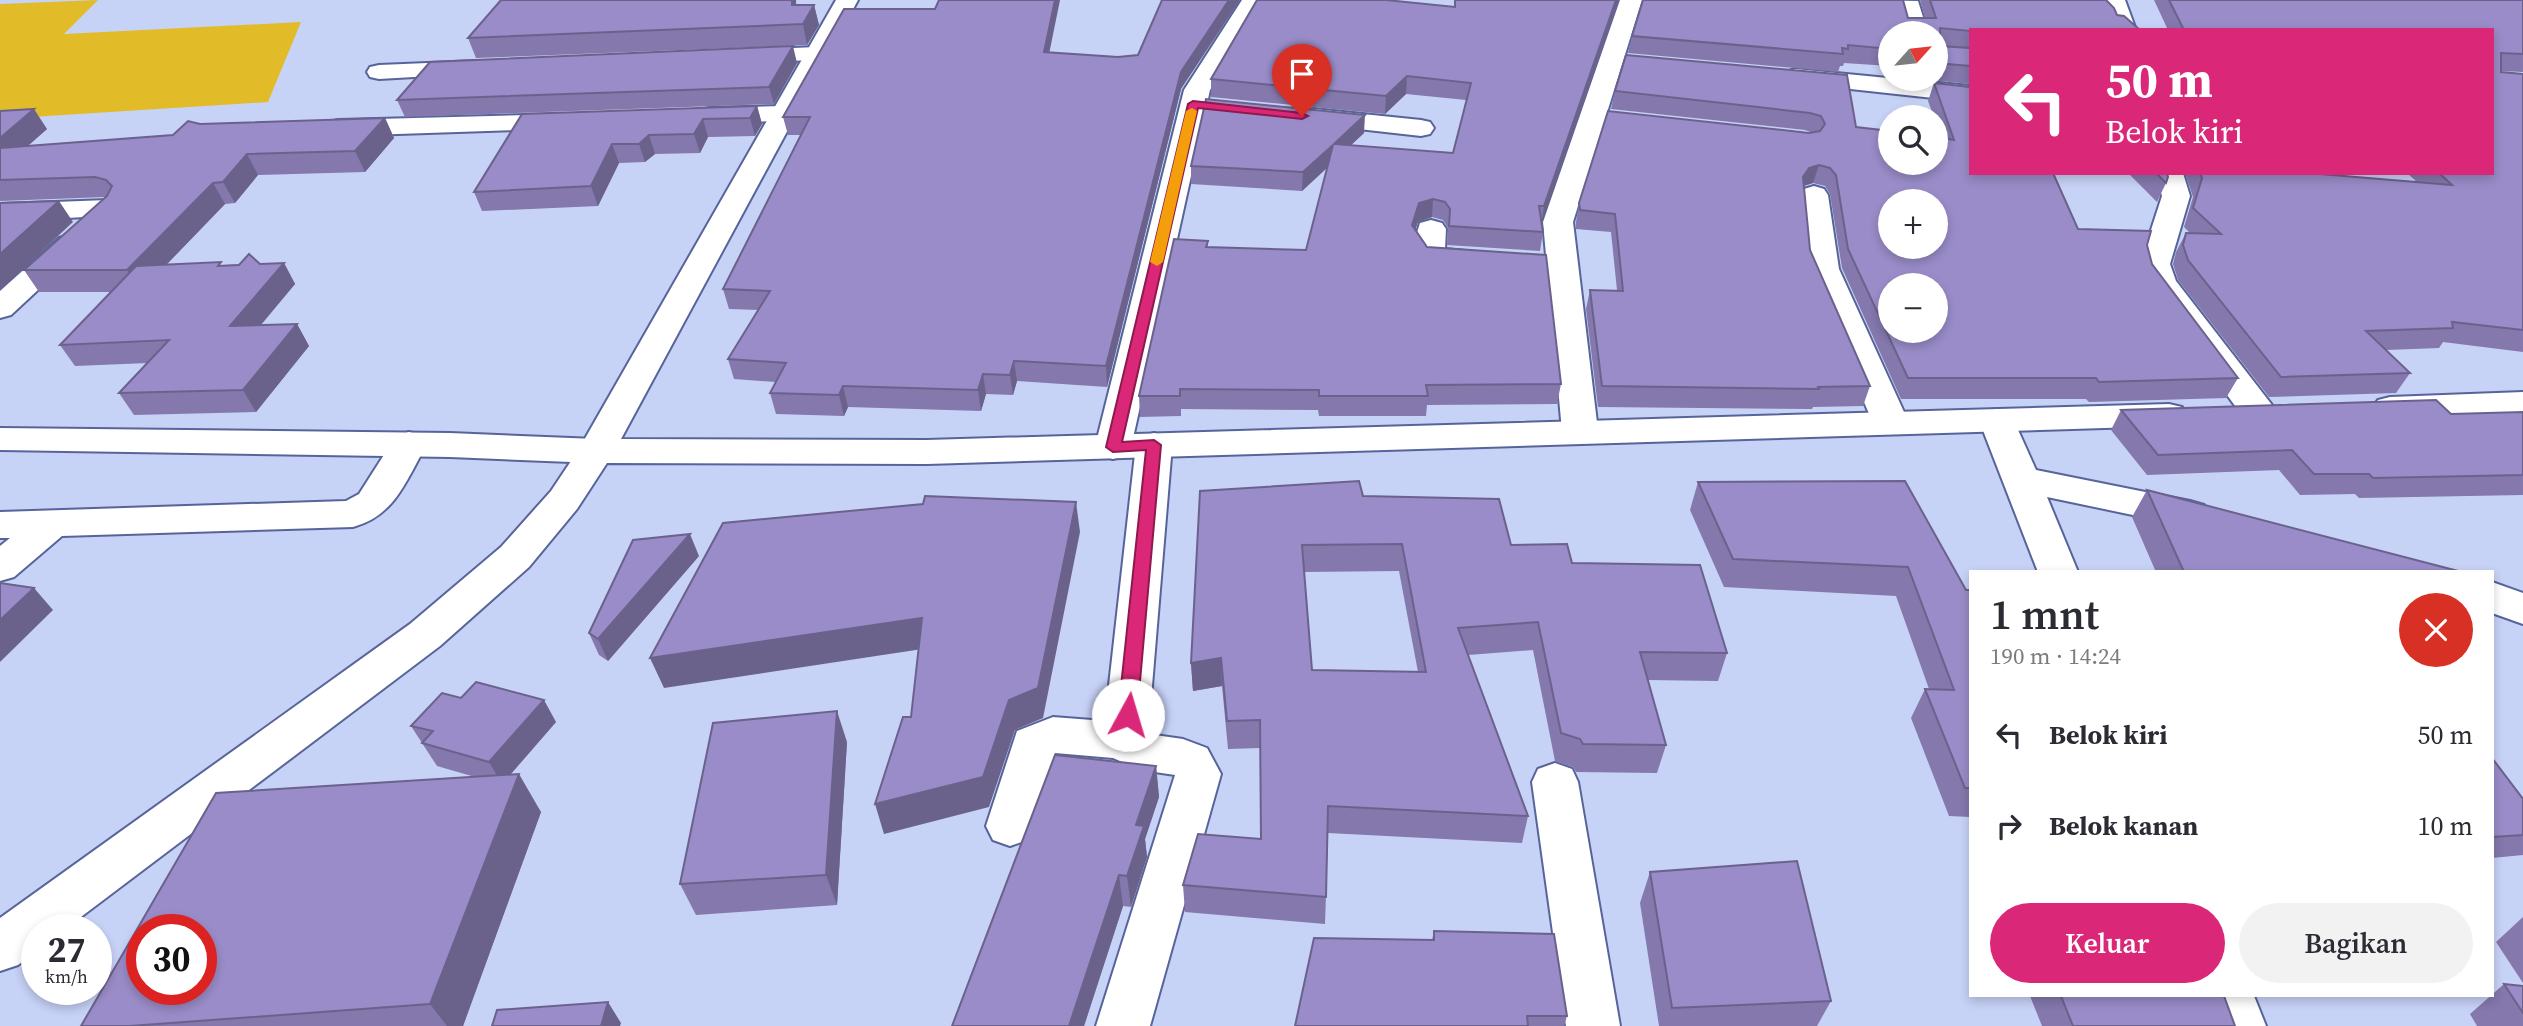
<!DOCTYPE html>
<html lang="id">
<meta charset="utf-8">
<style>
body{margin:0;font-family:"Source Serif 4",serif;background:#f2f2f3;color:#2b2b33;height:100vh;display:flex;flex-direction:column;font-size:26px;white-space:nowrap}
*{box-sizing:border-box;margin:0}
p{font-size:23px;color:#7c7c81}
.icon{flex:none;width:38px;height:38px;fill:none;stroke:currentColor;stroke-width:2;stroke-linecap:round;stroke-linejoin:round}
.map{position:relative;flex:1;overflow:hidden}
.drawer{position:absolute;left:1969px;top:570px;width:525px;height:427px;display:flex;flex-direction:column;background:#fff;border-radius:0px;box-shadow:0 4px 10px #0003}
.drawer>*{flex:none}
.hud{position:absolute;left:1969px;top:28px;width:525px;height:147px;border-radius:0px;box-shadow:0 4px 10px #0003;background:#db2777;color:#fff;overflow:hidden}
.needle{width:46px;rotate:63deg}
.tools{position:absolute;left:1878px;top:21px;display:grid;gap:14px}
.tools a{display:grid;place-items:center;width:70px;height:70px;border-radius:50%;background:#fff;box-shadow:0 4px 10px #0003;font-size:35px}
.speed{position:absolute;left:21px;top:914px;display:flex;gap:14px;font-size:35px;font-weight:700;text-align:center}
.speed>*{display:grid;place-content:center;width:91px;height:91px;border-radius:50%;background:#fff;box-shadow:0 4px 10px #0003;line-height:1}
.speed small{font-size:18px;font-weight:400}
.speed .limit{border:10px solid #d22;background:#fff;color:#111}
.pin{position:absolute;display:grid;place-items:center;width:60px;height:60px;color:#fff;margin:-72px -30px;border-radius:50% 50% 50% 0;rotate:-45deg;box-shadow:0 0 7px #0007}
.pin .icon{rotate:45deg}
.me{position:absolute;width:77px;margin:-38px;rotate:6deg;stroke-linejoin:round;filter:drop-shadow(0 0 5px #0008)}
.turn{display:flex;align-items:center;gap:24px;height:147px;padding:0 21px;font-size:32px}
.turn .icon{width:91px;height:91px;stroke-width:2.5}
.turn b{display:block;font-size:49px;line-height:60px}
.round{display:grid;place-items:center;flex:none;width:74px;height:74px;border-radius:37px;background:#f2f2f3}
.summary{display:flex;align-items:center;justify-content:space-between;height:119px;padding:0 21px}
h1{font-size:42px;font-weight:600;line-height:52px}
.button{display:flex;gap:14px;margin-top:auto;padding:14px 21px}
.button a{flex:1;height:80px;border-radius:42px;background:#db2777;color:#fff;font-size:28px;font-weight:600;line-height:80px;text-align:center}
.button a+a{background:#f2f2f3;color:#2b2b33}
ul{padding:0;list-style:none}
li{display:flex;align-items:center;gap:21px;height:91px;padding:0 21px}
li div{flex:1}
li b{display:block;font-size:26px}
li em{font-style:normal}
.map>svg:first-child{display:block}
.green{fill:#e1bc28}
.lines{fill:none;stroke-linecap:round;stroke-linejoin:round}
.minor-casing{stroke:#57649a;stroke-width:4}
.secondary-casing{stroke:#57649a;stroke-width:4}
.trunk-casing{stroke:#57649a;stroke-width:4}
.minor{fill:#fff;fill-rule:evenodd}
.secondary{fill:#fff;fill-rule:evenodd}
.trunk{fill:#fff;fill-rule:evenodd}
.wall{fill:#8478ac;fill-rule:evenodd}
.shaded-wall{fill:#6b628c}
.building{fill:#998cc8;stroke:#6b628c;stroke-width:2;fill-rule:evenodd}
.route{fill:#db2777;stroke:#8e194d;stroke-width:2}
.slow{fill:#f59e0b}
</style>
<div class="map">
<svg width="2523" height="1026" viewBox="0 0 2523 1026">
<rect width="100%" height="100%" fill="#c7d2f7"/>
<polygon class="green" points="98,0 64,34 301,22 268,102 0,119 0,4"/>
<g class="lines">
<g class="minor-casing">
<g id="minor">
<polygon points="1242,0 1264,0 1210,90 1131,447 1126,455 1113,459 1100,455 1095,447 1184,90"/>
<polygon points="1620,0 1642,0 1573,222 1598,431 1593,439 1580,442 1567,439 1562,431 1543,222"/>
<polygon points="1858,0 1918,1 1928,33 1904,33 1899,10 1869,7"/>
<polygon points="2103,0 2125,0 2136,30 2112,30"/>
<polygon points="817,47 826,49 829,54 826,59 742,64 733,62 730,57 733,52 742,50"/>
<polygon points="476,61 485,63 488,68 485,73 379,79 370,77 367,72 370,67 379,65"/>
<polygon points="1795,69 1970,86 1970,102 1786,82 1782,77 1786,72"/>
<polygon points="784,106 793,108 797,114 793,120 709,124 700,122 696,116 700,110 709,108"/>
<polygon points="1314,109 1421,120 1430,122 1434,128 1430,134 1421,136 1305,123 1301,117 1305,111"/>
<polygon points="568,114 577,116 581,122 577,128 338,136 329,134 325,128 329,122 338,120"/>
<polygon points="2155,173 2183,173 2190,196 2170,264 2176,281 2272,405 2277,413 2272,421 2259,424 2246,421 2145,282 2140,264 2162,196"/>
<polygon points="1814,186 1824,189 1828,195 1839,269 1909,423 1904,431 1891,434 1878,431 1873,423 1807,269 1800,195 1804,189"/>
<polygon points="108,200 118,203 123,209 118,215 0,222 0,204"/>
<polygon points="1431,220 1442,223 1446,229 1445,249 1487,253 1491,260 1487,267 1446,268 1422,261 1413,245 1420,223"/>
<polygon points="70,235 81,238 85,244 81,250 11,315 0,318 0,291 59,238"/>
<polygon points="1997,409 2010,412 2036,470 2190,501 2204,505 2209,514 2204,523 2190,527 2047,497 2078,572 2038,572 1979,420 1984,412"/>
<path d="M409 432 422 436 427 444C406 480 396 515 353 527L62 536 14 577 0 581V546L10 538H0V512L346 501 359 494 396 436Z"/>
<polygon points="1154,433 1167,437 1172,445 1148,734 1183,739 1207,748 1221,774 1150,1026 1096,1026 1175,775 1141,770 1113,758 1055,753 1027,840 1010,846 993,840 986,826 1017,731 1053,717 1105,721 1136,445 1141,437"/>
<polygon points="2492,582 2523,593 2523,624 2492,613"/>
<polygon points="1555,763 1572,769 1578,782 1620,1026 1566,1026 1532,782 1538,769"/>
<polygon points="2200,996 2254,996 2266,1026 2212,1026"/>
</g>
</g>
<g class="secondary-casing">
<polygon id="secondary" points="0,428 450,433 596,439 609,443 614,451 609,459 596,463 450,457 0,450"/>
</g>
<g class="trunk-casing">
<g id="trunk">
<polygon points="836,0 858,0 621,439 927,440 2169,404 2182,407 2187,415 2182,423 2169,426 927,464 607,463 577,509 529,567 440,646 65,929 37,929 37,951 18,965 0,971 0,918 410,624 501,547 551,491 579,449"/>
<polygon points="2523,392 2523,414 2390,419 2378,416 2372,408 2378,400 2390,397"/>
</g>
</g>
<use href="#minor" class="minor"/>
<use href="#secondary" class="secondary"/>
<use href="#trunk" class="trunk"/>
</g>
<g class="wall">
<polygon points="501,0 796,0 796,5 814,5 819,25 807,45 476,58 468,38"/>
<polygon points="1454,0 1619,0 1541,223 1543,232 1540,251 1447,245 1448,228 1443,220 1432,217 1418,222 1415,230 1427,247 1561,384 1557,404 1427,405 1426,416 1319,416 1318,410 1181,409 1181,416 1140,417 1139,396 1208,241 1208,247 1306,250 1327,168 1302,191 1191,184 1191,166 1364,133 1351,145 1453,153 1466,100 1406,94 1385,114 1211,97 1211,79 1454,7"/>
<polygon points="1920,0 2106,0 1970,30 1970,84 1921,79 1936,79 1936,33 1890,33 1890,66 1844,63 1843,66 1840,66 1838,72 1628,53 1632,36 1925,18"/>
<polygon points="2154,0 2523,0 2523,72 2501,71 2501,72 2523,74 2523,352 2443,342 2439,348 2386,350 2410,373 2396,393 2269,397 2178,280 2173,264 2176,252 2186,233 2190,233 2184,227 2193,197 2185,173 2308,173 2417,182 2407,173 2492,173 2492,30 2168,30"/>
<polygon points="1049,52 1181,89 1107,387 1017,381 1013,395 986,394 981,411 848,407 844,416 776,414 770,393 776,382 734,379 728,359 759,310 729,309 723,289 801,135 788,135 783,117"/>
<polygon points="1626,55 1856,127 1941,138 1936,122 1936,117 1934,117 1928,101 1934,83 2078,229 2147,245 2152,264 2238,378 2226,398 2089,402 2086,399 1901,399 1842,268 1830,194 1825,186 1813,183 1804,186 1810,250 1870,386 1863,406 1813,407 1812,409 1598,407 1586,309 1590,290 1617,290 1611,232 1576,229 1576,222 1579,203 1813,133 1805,130 1611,109 1615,91"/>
<polygon points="797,63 774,104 405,117 397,100"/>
<polygon points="757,106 762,124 755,136 708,137 700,153 655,154 645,162 619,163 598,206 482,211 474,192 522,114"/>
<polygon points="0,111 47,129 28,146 173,135 200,124 385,118 394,138 365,172 258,175 235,203 225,204 167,264 223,265 284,263 295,284 261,325 297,324 309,346 256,412 134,415 119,393 148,363 75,366 60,345 110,292 39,292 24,270 105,197 0,201"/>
<polygon points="2128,173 2167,173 2166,183 2157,202"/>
<polygon points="2121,410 2451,414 2523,412 2523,495 2359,498 2355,494 2300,495 2279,470 2147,475 2111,430"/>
<polygon points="1698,482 1966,590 1970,590 1970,817 1949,816 1911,718 1925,689 1929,689 1896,596 1724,587 1690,510"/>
<polygon points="2147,490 2462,572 2156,572 2132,517"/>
<path d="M1200 491 1363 496 1511 545 1572 563 1727 653 1718 681 1648 680 1666 745 1657 773 1576 772 1573 767 1555 761 1533 650 1468 655 1528 816 1522 843 1328 833 1325 924 1185 912 1183 885 1260 839V748L1228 749 1222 686 1193 691 1191 663ZM1399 571 1418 672 1312 670 1304 572Z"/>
<polygon points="699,556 608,661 599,655 589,633"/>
<polygon points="556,722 511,774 541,812 463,1026 81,1026 475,777 437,766 411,726"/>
<polygon points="847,742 837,905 696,915 680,884"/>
<polygon points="2492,758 2523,799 2523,855 2492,858"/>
<polygon points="1156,766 1159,797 1145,839 1147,857 1131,907 1123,906 1084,1026 952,1026"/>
<polygon points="1650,872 1831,1001 1817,1026 1659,1026 1640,903"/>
<polygon points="2523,917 2523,983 2496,942"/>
<polygon points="1434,931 1567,1016 1564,1026 1295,1026 1432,940"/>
<polygon points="2504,984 2523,986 2523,1026 2477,1026 2470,1014"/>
<polygon points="2030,996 2224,996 2235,1026 2042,1026"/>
</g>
<g class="shaded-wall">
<polygon points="792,0 796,0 797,25 792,5"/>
<polygon points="1055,0 1060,0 1046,69 1044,52"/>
<polygon points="1229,0 1240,0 1181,89 1107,387 1106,366 1181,72"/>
<polygon points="1616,0 1619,0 1541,225 1544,206"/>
<polygon points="814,5 819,25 807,45 803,24"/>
<polygon points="793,46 797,63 774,104 769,87"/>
<polygon points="1407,76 1406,94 1385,114 1386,96"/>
<polygon points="757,106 762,124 755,136 750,118"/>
<polygon points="34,109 47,129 1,169 0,167 0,138"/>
<polygon points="1365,115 1364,133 1333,162 1334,144"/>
<polygon points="385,118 394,138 365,172 355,151"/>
<polygon points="703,119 708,137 700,153 694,134"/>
<polygon points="649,135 655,154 645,162 639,144"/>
<polygon points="612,144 619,163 598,206 591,186"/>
<polygon points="1333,145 1332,163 1302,191 1303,172"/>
<polygon points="247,154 258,175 235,203 223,182"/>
<polygon points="1819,165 1813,183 1803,186 1803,177 1809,168"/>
<polygon points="213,183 225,204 140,292 127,270"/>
<polygon points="1433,199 1432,217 1418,222 1410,244 1412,225 1419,203"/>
<polygon points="59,201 73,222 0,290 0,254"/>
<polygon points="284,263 295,284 242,347 230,326"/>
<polygon points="297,324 309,346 256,412 243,390"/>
<polygon points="1014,361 1017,381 1013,395 1010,375"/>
<polygon points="983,374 986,394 981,411 978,390"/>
<polygon points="843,386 848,407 844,416 839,395"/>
<polygon points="1076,502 1080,532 1043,718 1015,730 989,807 884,834 875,804"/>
<polygon points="690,534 699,556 608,661 598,639"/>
<polygon points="34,588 53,610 0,662 0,620"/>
<polygon points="922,618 929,648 664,688 650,658"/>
<polygon points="1221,658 1222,686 1193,691 1191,663"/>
<polygon points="544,700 556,722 502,784 489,762"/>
<polygon points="837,711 847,742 837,905 826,875"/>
<polygon points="1156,766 1159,797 1145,839 1147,857 1131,907 1127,876 1136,825"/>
<polygon points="519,774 541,812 463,1026 447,1026 430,1004"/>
<polygon points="1119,875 1123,906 1084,1026 1069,1026"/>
<polygon points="608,1002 621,1023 620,1026 601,1026"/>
</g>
<g class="building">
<polygon points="501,0 792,0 792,5 814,5 803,24 468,38"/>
<polygon points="939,0 1055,0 1044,52 1118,57 1138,55 1162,0 1229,0 1181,72 1106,366 1014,361 1010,375 983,374 978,390 843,386 839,395 770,393 786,363 728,359 770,291 723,289 810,117 783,117 844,9 935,9"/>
<polygon points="1257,0 1386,0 1455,7 1455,0 1616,0 1544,206 1539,206 1543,232 1449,226 1450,209 1445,202 1433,199 1419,203 1412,225 1427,247 1546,255 1561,384 1426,385 1428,396 1319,396 1319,390 1180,389 1180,396 1139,396 1174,239 1208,241 1206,247 1306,250 1333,145 1303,172 1191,166 1206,99 1365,115 1334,144 1453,153 1471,83 1407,76 1386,96 1211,79"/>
<polygon points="1643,0 1903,0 1908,18 1936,18 1930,0 2106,0 2114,8 2117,15 2124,16 2140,30 1970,30 1970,31 1940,28 1940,46 1970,48 1970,66 1936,63 1936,33 1890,33 1890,49 1848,45 1848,49 1842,48 1843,54 1632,36"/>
<polygon points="2169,0 2523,0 2523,54 2501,53 2501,72 2523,74 2523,330 2452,322 2453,328 2366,331 2410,373 2281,377 2188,260 2183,245 2186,233 2221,234 2193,208 2202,178 2200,173 2308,173 2452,185 2439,173 2492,173 2492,30 2184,30"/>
<polygon points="793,46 769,87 397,100 430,62"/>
<path d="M1626 55 1847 75 1856 127 1890 131V163H1936V137L1954 140 1934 83 1970 87V173H2053L2078 229 2151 231 2147 245 2152 264 2238 378 2099 382 2096 378H1908L1848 249 1836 175 1830 168 1819 165 1809 168 1803 177 1810 250 1870 386 1818 387 1819 389 1602 386 1590 290 1623 291 1615 214 1580 210 1579 203 1608 111 1809 133 1820 131 1825 124 1821 116 1810 113 1615 91ZM1890 201H1936V247H1890ZM1890 285H1936V331H1890Z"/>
<polygon points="757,106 750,118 703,119 694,134 649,135 639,144 612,144 591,186 474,192 522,114"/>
<polygon points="34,109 0,138 0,111"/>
<polygon points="385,118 355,151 247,154 223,182 213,183 127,270 24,270 107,196 112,186 106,180 95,177 0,180 0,148 173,135 188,121 200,124"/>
<polygon points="2156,173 2167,173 2168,177 2166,183"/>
<polygon points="59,201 0,254 0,203"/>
<polygon points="249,254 260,264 284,263 230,326 297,324 243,390 119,393 169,340 60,345 136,266 221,262 218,266 239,265"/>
<polygon points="2436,400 2451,414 2523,412 2523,475 2373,478 2369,474 2314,474 2292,450 2158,455 2121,410"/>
<path d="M1359 481 1363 496 1499 499 1511 545 1567 544 1572 563 1700 565 1727 653 1640 652 1666 745 1583 744 1580 739 1561 733 1538 622 1458 628 1528 816 1328 806 1326 897 1183 885 1198 834 1261 839 1260 720 1227 721 1221 658 1191 663 1200 491ZM1402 544 1426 672 1312 670 1302 545Z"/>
<polygon points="1905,481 1966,590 1970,590 1970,788 1965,788 1925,689 1954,690 1908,567 1733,559 1698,482"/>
<polygon points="2147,490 2462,572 2184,572"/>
<polygon points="925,496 1076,502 1038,688 1009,700 983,777 875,804 903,717 911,717 922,618 650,658 723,523 923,504"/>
<polygon points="690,534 598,639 589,633 633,540"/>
<polygon points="0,583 34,588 0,620"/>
<polygon points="476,682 544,700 489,762 422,743 433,731 411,726 442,693 461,698"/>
<polygon points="837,711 826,875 680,884 713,723"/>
<polygon points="1055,755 1156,766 1136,825 1144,826 1127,876 1119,875 1069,1026 952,1026"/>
<polygon points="2492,758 2523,799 2523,835 2492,837"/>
<path d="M519 774 430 1004 130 1026H81L216 793ZM142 929H201V989H142Z"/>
<polygon points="1797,861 1831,1001 1672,1008 1650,872"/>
<polygon points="1434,931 1554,934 1567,1016 1527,1016 1528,1026 1295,1026 1314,938 1434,940"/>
<polygon points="2504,984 2523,986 2523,1013"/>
<polygon points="2061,996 2224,996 2235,1026 2073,1026"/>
<polygon points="608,1002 601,1026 492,1026 497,1010"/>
</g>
<polygon class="route" points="1193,101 1302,113 1308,116 1302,119 1198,108 1122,442 1154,440 1161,445 1137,715 1128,722 1118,715 1146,450 1113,452 1106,447 1188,104"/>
<polygon class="slow" points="1192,108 1197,111 1163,262 1157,266 1150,262 1186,111"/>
</svg>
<div class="tools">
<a><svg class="needle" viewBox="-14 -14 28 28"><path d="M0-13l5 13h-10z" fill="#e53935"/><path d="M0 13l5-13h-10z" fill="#7c7c81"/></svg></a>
<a><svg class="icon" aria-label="search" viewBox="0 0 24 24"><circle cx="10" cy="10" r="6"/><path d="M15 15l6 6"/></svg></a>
<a>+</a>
<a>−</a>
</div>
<div class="speed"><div>27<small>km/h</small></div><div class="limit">30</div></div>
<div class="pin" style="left:1302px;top:116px;background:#d93025"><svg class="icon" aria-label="arrive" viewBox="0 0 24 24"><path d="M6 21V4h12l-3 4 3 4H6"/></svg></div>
<svg class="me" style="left:1128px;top:715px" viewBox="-20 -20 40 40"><circle r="19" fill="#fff"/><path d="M0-13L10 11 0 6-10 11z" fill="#db2777"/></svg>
<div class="hud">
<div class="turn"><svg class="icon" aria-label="left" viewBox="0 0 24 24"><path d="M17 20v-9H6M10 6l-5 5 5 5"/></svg><div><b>50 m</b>Belok kiri</div></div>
</div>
<section class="drawer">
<div class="summary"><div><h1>1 mnt</h1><p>190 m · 14:24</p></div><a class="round" style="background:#d93025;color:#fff"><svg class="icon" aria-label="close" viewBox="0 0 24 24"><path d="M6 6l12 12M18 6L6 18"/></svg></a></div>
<ul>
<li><svg class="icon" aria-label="left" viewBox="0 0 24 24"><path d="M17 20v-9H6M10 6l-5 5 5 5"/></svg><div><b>Belok kiri</b></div><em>50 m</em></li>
<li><svg class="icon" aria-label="right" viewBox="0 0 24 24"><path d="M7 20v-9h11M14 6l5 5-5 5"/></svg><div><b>Belok kanan</b></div><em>10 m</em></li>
</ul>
<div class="button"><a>Keluar</a><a>Bagikan</a></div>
</section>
</div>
